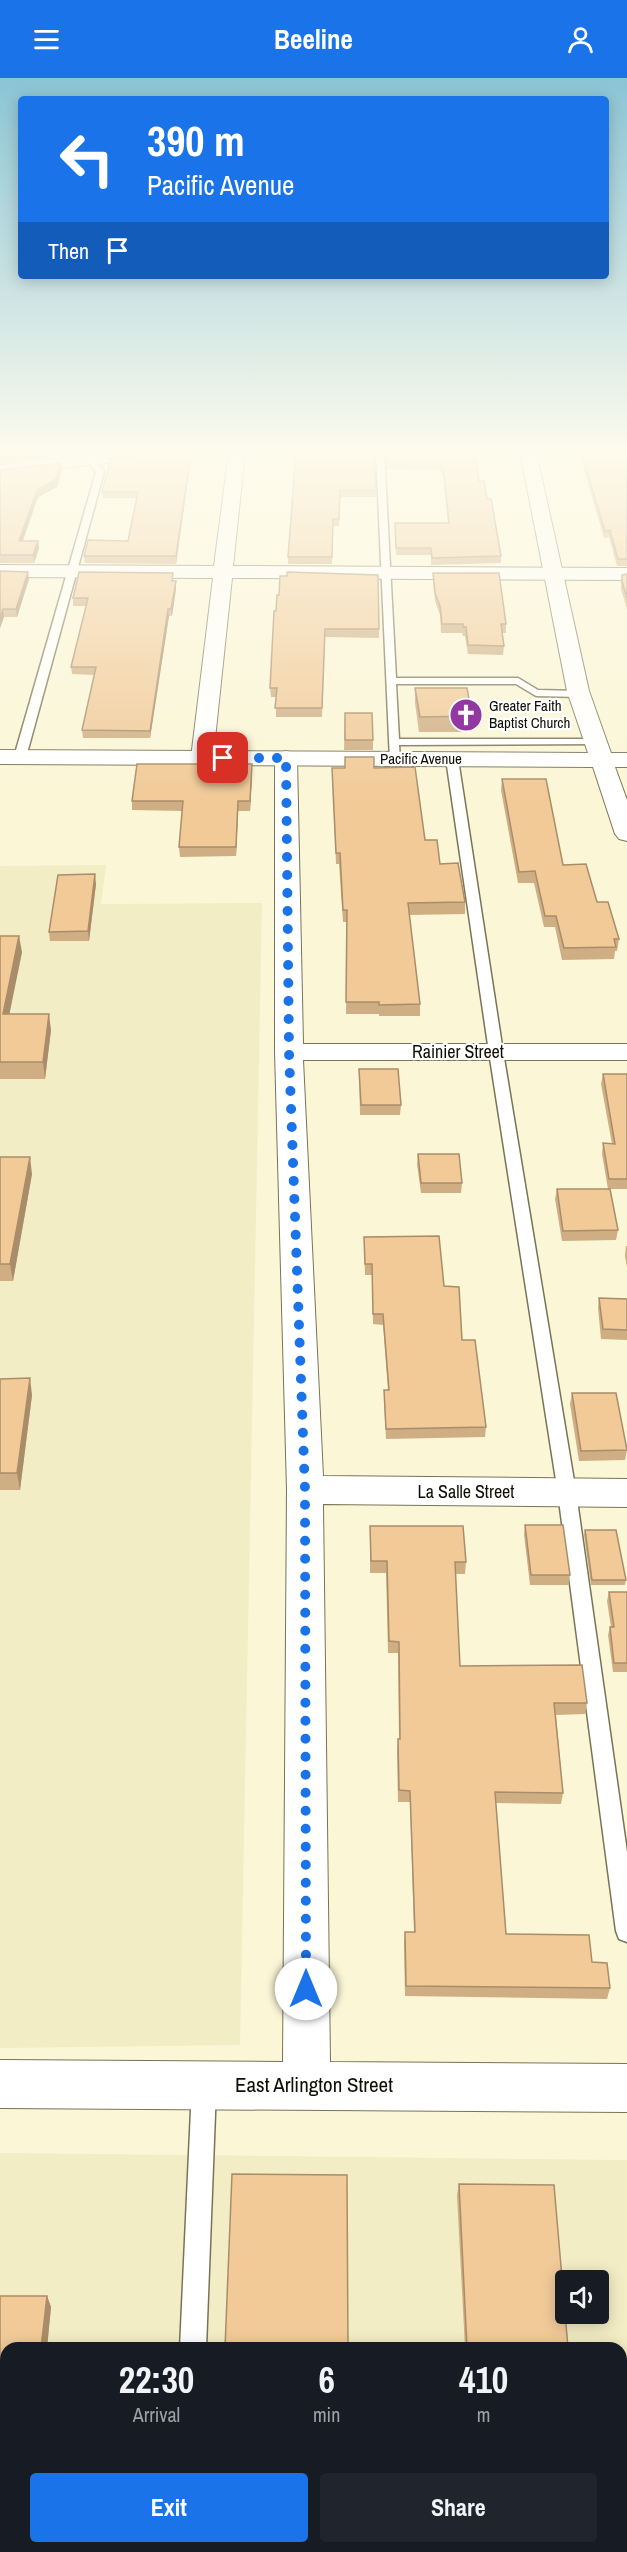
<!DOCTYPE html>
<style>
body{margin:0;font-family:"Archivo Narrow",sans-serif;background:#20242c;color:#f1f3f6;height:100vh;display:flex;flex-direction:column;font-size:22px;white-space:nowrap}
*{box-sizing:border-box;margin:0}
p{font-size:20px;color:#9ea1a6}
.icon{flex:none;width:33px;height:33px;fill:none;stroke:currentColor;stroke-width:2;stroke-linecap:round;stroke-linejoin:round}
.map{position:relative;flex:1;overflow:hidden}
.drawer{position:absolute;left:0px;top:2264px;width:627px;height:212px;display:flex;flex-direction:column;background:#171b24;border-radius:18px 18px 0 0;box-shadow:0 3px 15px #0003}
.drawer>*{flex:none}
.banner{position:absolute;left:18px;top:18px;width:591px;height:183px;border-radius:6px;box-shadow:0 3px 15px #0003;background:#1a73e8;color:#fff;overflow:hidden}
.tools{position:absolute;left:555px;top:2192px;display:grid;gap:12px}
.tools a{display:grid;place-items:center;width:54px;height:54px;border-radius:6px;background:#171b24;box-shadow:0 3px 15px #0003;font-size:30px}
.pin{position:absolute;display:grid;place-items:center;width:51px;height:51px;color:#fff;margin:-26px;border-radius:12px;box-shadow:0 3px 9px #0006}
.me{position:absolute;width:66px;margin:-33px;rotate:0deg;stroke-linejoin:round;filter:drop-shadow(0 0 4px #0008)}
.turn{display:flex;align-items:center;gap:21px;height:126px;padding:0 30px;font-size:27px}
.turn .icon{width:78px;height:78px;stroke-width:2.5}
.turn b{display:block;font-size:42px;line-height:51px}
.then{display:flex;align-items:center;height:57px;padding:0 30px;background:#0003;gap:12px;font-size:22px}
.eta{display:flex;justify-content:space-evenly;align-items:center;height:102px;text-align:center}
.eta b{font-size:36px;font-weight:700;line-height:42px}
.button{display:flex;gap:12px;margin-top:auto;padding:12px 30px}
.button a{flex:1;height:69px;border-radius:6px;background:#1a73e8;color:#fff;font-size:24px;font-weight:700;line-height:69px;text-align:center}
.button a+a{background:#20242c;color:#f1f3f6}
header{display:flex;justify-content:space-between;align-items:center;height:78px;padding:0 30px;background:#1a73e8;color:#fff;font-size:27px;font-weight:700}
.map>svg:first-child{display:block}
.built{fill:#f3edc5;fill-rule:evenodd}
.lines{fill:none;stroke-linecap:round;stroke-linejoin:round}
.service-casing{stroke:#787457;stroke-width:3}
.minor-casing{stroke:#787457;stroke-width:2}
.tertiary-casing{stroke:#787457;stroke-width:2}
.service{fill:#fff;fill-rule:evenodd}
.minor{fill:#fff;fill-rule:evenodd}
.tertiary{fill:#fff;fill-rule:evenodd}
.wall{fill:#cfae83}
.shaded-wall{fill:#a98d6a}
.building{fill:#f1ca98;stroke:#a98d6a;stroke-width:1.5}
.route{stroke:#1a73e8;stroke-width:10;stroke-dasharray:0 18}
.labels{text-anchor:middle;stroke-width:4.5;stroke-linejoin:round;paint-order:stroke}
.far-poi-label{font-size:15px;fill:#100f05;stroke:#fff;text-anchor:start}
.far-street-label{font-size:15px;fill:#100f05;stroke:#fff}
.street-label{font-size:18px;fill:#100f05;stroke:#fff}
.near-street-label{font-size:21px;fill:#100f05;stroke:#fff}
</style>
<header><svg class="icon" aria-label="menu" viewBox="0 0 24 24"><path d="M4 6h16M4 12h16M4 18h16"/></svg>Beeline<svg class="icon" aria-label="person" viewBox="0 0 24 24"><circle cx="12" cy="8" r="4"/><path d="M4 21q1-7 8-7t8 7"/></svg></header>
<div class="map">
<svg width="627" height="2474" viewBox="0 0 627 2474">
<rect width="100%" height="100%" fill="#fbf6d6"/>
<g class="built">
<polygon points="106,787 101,826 262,825 240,1967 0,1970 0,788"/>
<path d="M0 2075 627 2082V2474H0ZM566 2202H598V2235H566ZM6 2270H621V2469H6Z"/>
</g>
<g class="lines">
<g class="service-casing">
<g id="service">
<polygon points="81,374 89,374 104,394 26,679 20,682 14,679 96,394"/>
<polygon points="376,374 384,374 396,600 518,600 538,612 579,613 584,616 579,619 536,618 516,606 396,606 399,661 596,661 600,662 600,666 399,667 400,681 394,684 390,683"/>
<polygon points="452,678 458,681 503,974 576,1415 627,1774 627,1864 619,1861 616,1853 558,1415 489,974 446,681"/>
<polygon points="204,1998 212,2002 216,2010 206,2270 180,2270 192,2010 196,2002"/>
<polygon points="170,2469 198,2469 197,2474 169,2474"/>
</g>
</g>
<g class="minor-casing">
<g id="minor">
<polygon points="119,374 168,374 160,379 0,397 0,387"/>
<polygon points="229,374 245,374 233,488 627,490 627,502 232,500 213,680 210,685 202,687 194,685 191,680 213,500 0,499 0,487 214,488"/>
<polygon points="286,673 294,675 297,680 303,966 627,966 627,982 303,982 323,1398 627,1401 627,1429 323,1426 330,1984 627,1986 627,2034 0,2030 0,1982 283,1984 287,1412 275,974 275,680 278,675"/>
</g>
</g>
<g class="tertiary-casing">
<polygon id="tertiary" points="520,374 536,374 589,613 611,675 627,675 627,689 615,689 627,722 627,763 619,761 615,756 593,689 0,686 0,672 588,675 567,613"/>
</g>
<use href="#service" class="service"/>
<use href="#minor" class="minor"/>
<use href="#tertiary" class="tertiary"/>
</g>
<g class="wall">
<polygon points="191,374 191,380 176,486 85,485 84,478 128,463 137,420 103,420 102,414"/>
<polygon points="325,374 376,374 374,374 376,419 340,419 339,448 333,448 332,486 288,486 288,479 327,375"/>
<polygon points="386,374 474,374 479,403 487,421 501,478 501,485 431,487 431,477 396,477 395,445 448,445 444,404 441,392 387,391"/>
<polygon points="579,374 627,374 627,488 617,488 609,459 604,460"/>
<polygon points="61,385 62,392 57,409 38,419 23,463 38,463 39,470 34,485 0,485 0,392"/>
<polygon points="0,493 29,501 17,539 4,539 0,550"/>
<polygon points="433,495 506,546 506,555 502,555 504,568 503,577 468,576 465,558 463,558 462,555 441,555 440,537 435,523 433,503"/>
<polygon points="627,496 627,531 621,511 621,504 622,497"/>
<polygon points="174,503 176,511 172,538 169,538 150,660 83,660 82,652 95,597 72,596 71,589 86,528 73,528 73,520"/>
<polygon points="276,533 379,551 379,560 325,559 322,639 276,639 276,619 271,619 270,610"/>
<polygon points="415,610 472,638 471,654 419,654 415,625"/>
<polygon points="345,635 373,662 373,672 344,672"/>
<polygon points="332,690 374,690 425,762 465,824 465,836 409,837 420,926 420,938 379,938 379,936 346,936 347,844 343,844 339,786 336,786"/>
<polygon points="252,696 250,733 238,733 236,778 180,779 179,769 183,733 132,732 132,723"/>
<polygon points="502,701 563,787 597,824 619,861 617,873 615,873 614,881 562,882 555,849 544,849 534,805 518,805 501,712"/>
<polygon points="96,806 89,863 50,863 49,854"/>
<polygon points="0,858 22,874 9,936 51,952 45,1001 0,1001"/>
<polygon points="359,991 401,1027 400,1037 360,1037"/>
<polygon points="603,996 627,996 627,1111 610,1111 618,1152 616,1162 562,1163 555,1121 557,1111 608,1111 602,1076 603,1065 612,1066 601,1006"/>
<polygon points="418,1076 462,1105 461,1115 421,1115 417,1086"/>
<polygon points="0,1079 32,1096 13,1203 0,1203"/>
<polygon points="364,1159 444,1208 462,1262 486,1349 485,1359 386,1361 384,1322 384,1312 388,1312 383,1247 373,1246 372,1197 365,1197"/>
<polygon points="626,1168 627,1168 627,1189 625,1178"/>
<polygon points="599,1220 627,1221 627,1262 601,1261 598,1230"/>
<polygon points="0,1301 32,1317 20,1412 0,1412"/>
<polygon points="572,1315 627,1372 625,1382 579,1383 570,1326"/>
<polygon points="525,1447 570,1497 568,1507 530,1507 524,1457"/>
<polygon points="370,1448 466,1484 465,1496 455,1496 460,1588 587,1625 585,1636 556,1637 563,1715 561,1726 496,1725 506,1856 592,1884 610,1910 607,1921 405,1918 404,1865 405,1854 414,1854 410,1724 398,1724 397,1672 398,1661 399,1661 398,1575 388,1575 386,1495 370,1495"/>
<polygon points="585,1452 626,1502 625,1507 591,1507 584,1457"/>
<polygon points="609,1514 627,1514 627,1594 613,1594 608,1557 610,1549 611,1549 607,1523"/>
<polygon points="459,2106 568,2270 465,2270 457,2117"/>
<polygon points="0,2218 47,2218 51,2229 47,2270 6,2270 6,2469 111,2469 111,2474 0,2474"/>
</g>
<g class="shaded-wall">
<polygon points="35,374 68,374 66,377 0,385 0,377"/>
<polygon points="191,374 191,380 176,486 176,478"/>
<polygon points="61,385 62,392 57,409 38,419 20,470 19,463 37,412"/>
<polygon points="38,463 39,470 34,485 33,477"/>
<polygon points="28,494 29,501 17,539 16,531"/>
<polygon points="176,503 176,511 172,538 171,531"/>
<polygon points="3,531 4,539 0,550 0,539"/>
<polygon points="168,531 169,538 150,660 150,653"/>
<polygon points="252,686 252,696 250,733 250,723"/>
<polygon points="238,723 238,733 236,778 236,769"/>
<polygon points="95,796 96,806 89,863 88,853"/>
<polygon points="19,858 22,874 6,953 3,936"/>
<polygon points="49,936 51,952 45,1001 43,984"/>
<polygon points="30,1079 32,1096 13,1203 10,1186"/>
<polygon points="30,1300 32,1317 20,1412 17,1395"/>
<polygon points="47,2218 51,2229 47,2270 41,2270"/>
<polygon points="107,2469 111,2469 111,2474 109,2474"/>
</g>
<g class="building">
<polygon points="0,374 35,374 0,377"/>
<polygon points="160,374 191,374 176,478 84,478 88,462 128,463 138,414 102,414 111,380"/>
<polygon points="332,374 374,374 376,412 340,412 339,441 333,441 332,479 288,479 296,375 333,375"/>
<polygon points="387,374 474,374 479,403 484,403 487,421 491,421 501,478 432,480 431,470 396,470 395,445 449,445 444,397 441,385 387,385"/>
<polygon points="581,374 627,374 627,481 618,481 610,452 605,453"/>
<polygon points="61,385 56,401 37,412 19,463 38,463 33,477 0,477 0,392"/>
<polygon points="0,493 28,494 16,531 3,531 0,539"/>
<polygon points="79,494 173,495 172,503 176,503 171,531 168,531 150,653 82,652 96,589 71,589 88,520 73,520"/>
<polygon points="287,494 378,497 379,551 325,551 322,630 275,630 277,610 270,610 274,533 276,533 277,517 279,517 280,498 287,498"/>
<polygon points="433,495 499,495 506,546 501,546 504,568 468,567 466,549 463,549 463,546 442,546 440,528 435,515"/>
<polygon points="627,496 627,520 622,503 622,497"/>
<polygon points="415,610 467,610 472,638 420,639"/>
<polygon points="345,635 372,635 373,662 345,662"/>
<polygon points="345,679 374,679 374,690 415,689 425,762 437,762 440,786 458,785 465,824 408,825 420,926 379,927 379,924 346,924 347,832 343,832 340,775 336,775 332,690 345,690"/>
<polygon points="137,686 252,686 250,723 238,723 236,769 179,769 183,723 132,723"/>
<polygon points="502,701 546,701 563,787 586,786 597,824 608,824 619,861 614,861 616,869 564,870 556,838 545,838 535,793 519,794"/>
<polygon points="95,796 88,853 49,854 58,797"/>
<polygon points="0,858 19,858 3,936 49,936 43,984 0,984"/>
<polygon points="359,991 398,991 401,1027 361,1027"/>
<polygon points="603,996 627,996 627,1101 609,1101 603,1065 615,1066"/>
<polygon points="418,1076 459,1076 462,1105 421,1105"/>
<polygon points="0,1079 30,1079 10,1186 0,1186"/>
<polygon points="557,1111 610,1111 618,1152 563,1153"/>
<polygon points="439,1158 444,1208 459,1209 462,1262 475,1262 486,1349 386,1351 384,1312 389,1312 383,1236 373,1236 372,1186 365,1186 364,1159"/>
<polygon points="599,1220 627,1221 627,1252 603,1251"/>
<polygon points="30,1300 17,1395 0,1395 0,1301"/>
<polygon points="572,1315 616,1315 627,1372 581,1373"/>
<polygon points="525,1447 563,1447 570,1497 531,1497"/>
<polygon points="370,1448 463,1448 466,1484 455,1484 460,1588 582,1587 587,1625 554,1625 563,1715 495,1714 506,1856 589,1857 592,1884 607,1885 610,1910 406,1908 405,1854 415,1854 410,1713 399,1712 398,1661 400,1661 399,1564 389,1563 387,1483 371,1483"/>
<polygon points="585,1452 616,1452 626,1502 592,1502"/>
<polygon points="609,1514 627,1514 627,1585 614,1585 610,1549 614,1549"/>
<polygon points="232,2096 347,2097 348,2270 225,2270"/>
<polygon points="459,2106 554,2107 568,2270 467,2270"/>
<polygon points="0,2218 47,2218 41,2270 6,2270 6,2469 20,2469 0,2469"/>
</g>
<linearGradient id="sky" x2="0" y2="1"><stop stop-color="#8bc4d4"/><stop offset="0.52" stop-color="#fdfbed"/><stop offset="1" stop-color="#fdfbed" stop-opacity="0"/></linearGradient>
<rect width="627" height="720" fill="url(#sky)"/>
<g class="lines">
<polyline class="route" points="223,680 286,680 289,974 305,1412 306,1911"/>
</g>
<defs>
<g id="church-disc" transform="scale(1.725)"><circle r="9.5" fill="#9438a1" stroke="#fff"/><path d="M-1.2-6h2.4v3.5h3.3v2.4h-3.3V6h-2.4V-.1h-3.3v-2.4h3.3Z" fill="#fff"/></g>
</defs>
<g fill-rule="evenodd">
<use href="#church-disc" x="466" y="637"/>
</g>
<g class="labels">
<g class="far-poi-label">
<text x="489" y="633">Greater Faith<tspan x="489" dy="17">Baptist Church</tspan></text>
</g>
<g class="far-street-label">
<text x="421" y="686">Pacific Avenue</text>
</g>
<g class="street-label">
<text x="458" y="980">Rainier Street</text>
<text x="466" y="1420">La Salle Street</text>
</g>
<g class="near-street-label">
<text x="314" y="2014">East Arlington Street</text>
</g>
</g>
</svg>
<div class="tools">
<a><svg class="icon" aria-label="sound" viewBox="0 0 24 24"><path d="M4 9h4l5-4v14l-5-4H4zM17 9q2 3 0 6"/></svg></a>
</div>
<div class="pin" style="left:223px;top:680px;background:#d93025"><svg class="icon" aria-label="arrive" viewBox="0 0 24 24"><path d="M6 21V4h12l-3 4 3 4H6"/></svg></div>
<svg class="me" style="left:306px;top:1911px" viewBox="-20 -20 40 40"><circle r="19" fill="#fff"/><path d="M0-13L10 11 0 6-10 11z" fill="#1a73e8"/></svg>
<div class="banner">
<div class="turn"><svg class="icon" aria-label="left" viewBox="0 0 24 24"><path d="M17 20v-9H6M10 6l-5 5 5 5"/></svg><div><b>390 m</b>Pacific Avenue</div></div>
<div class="then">Then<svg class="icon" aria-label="arrive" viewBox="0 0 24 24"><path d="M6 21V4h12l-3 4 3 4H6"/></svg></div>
</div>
<section class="drawer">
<div class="eta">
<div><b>22:30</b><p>Arrival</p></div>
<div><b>6</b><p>min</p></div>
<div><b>410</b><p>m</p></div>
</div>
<div class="button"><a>Exit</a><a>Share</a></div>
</section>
</div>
